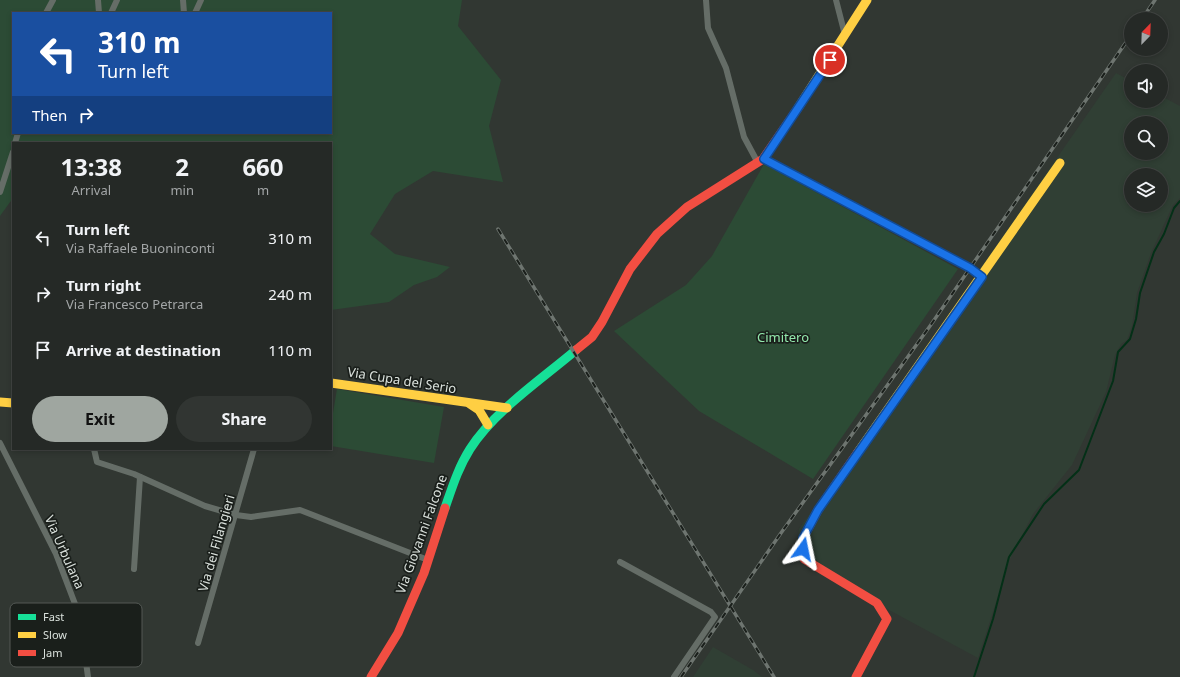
<!DOCTYPE html>
<style>
body{margin:0;font-family:"Noto Sans",sans-serif;background:#313532;color:#f1f3f6;height:100vh;display:flex;flex-direction:column;font-size:15px;white-space:nowrap}
*{box-sizing:border-box;margin:0}
p{font-size:13px;color:#a3a6a7}
.icon{flex:none;width:22px;height:22px;fill:none;stroke:currentColor;stroke-width:2;stroke-linecap:round;stroke-linejoin:round}
.map{position:relative;flex:1;overflow:hidden}
.panel{position:absolute;left:12px;top:142px;width:320px;height:308px;display:flex;flex-direction:column;background:#252926;border-radius:0px;box-shadow:0 2px 6px #0003,0 0 0 1px #424543}
.panel>*{flex:none}
.top-card{position:absolute;left:12px;top:12px;width:320px;height:122px;border-radius:0px;box-shadow:0 2px 6px #0003,0 0 0 1px #424543;background:#1a4fa0;color:#fff;overflow:hidden}
.needle{width:26px;rotate:23deg}
.controls{position:absolute;left:1124px;top:12px;display:grid;gap:8px}
.controls a{display:grid;place-items:center;width:44px;height:44px;border-radius:50%;background:#252926;box-shadow:0 2px 6px #0003,0 0 0 1px #424543;font-size:20px}
.pin{position:absolute;display:grid;place-items:center;width:34px;height:34px;color:#fff;margin:-17px;border:2px solid #fff;border-radius:50%;box-shadow:0 1px 4px #0007}
.me{position:absolute;width:44px;margin:-22px;rotate:12deg;stroke-linejoin:round;filter:drop-shadow(0 0 3px #0008)}
.turn{display:flex;align-items:center;gap:14px;height:84px;padding:0 20px;font-size:18px}
.turn .icon{width:52px;height:52px;stroke-width:2.5}
.turn b{display:block;font-size:28px;line-height:34px}
.then{display:flex;align-items:center;height:38px;padding:0 20px;background:#0003;gap:8px;font-size:15px}
.eta{display:flex;justify-content:space-evenly;align-items:center;height:68px;text-align:center}
.eta b{font-size:24px;font-weight:700;line-height:28px}
.cta{display:flex;gap:8px;margin-top:auto;padding:8px 20px}
.cta a{flex:1;height:46px;border-radius:24px;background:#9fa6a0;color:#111;font-size:16px;font-weight:700;line-height:46px;text-align:center}
.cta a+a{background:#313532;color:#f1f3f6}
ul{padding:0;list-style:none}
li{display:flex;align-items:center;gap:12px;height:56px;padding:0 20px}
li div{flex:1}
li b{display:block;font-size:15px}
li em{font-style:normal}
.map>svg:first-child{display:block}
.built{fill:#303f34;fill-rule:evenodd}
.green{fill:#2c4b35;fill-rule:evenodd}
.lines{fill:none;stroke-linecap:round;stroke-linejoin:round}
.stream{stroke:#043017;stroke-width:2}
.street{stroke:#656d67;stroke-width:6}
.fast{stroke:#16e098;stroke-width:9}
.slow{stroke:#ffcf43;stroke-width:9}
.jam{stroke:#f24e42;stroke-width:9}
.rail-casing{stroke:#6e7570;stroke-width:3.5}
.rail{stroke:#1a1f1b;stroke-width:2;stroke-dasharray:6;stroke-linecap:butt}
.route-casing{stroke:#114b97;stroke-width:10}
.route{stroke:#1a73e8;stroke-width:7}
.labels{text-anchor:middle;stroke-width:3.5;stroke-linejoin:round;paint-order:stroke}
.park-label{font-size:13px;fill:#92e7ab;stroke:#1a1f1b}
.street-label{font-size:13px;fill:#dae1dc;stroke:#1a1f1b}
.key{fill:#1a1f1b;stroke:#545955;stroke-width:1}
.key-label{font-size:11px;fill:#dae1dc}
</style>
<div class="map">
<svg width="1180" height="677" viewBox="0 0 1180 677">
<rect width="100%" height="100%" fill="#313732"/>
<g class="built">
<path d="M1116 73 1131 81V101H1161V96L1180 106V198L1173 205 1151 253 1137 293 1132 326 1127 340 1121 344 1115 355 1106 392 1072 465 1033 514 1010 559 978 658 813 569 795 555 799 529ZM1131 123H1161V153H1131ZM1131 175H1161V205H1131Z"/>
<polygon points="713,647 753,670 762,677 693,677"/>
</g>
<g class="green">
<path d="M0 0H462L458 26 501 80 489 126 503 182 433 171 395 194 370 234 395 254 450 267 437 277 414 285 389 302 331 310V143H13V198L0 216ZM13 13H331V133H13Z"/>
<polygon points="764,164 958,269 813,479 699,411 614,331 686,285 712,256"/>
<polygon points="337,389 444,407 434,463 331,446 331,425"/>
</g>
<g class="lines">
<polyline class="stream" points="974,677 993,619 1009,557 1044,504 1079,470 1113,381 1118,352 1130,339 1136,319 1140,293 1154,252 1164,234 1174,208 1180,201"/>
<g class="street">
<polyline points="98,0 99,13"/>
<polyline points="183,0 184,13"/>
<polyline points="706,0 708,28 726,68 744,137 758,163"/>
<polyline points="836,0 845,35"/>
<polyline points="46,13 53,0"/>
<polyline points="111,13 117,0"/>
<polyline points="195,13 201,0"/>
<polyline points="15,143 18,133"/>
<polyline points="763,159 970,268 982,277"/>
<polyline points="0,192 13,152"/>
<polyline points="0,443 56,554 80,617 88,677"/>
<polyline points="94,449 97,462 134,474 205,506 236,515 251,517 300,510 428,560"/>
<polyline points="620,562 711,612 715,617 674,677"/>
<polyline points="134,569 140,477"/>
<polyline points="198,643 254,449"/>
</g>
<path class="fast" d="M445 508C452 488 458 468 470 449 494 411 542 379 576 350"/>
<g class="slow">
<polyline points="798,108 867,0"/>
<polyline points="331,383 507,408"/>
<polyline points="0,402 13,403"/>
<polyline points="470,404 479,410 488,425"/>
<polyline points="858,452 1060,163"/>
</g>
<g class="jam">
<polyline points="576,350 592,337 602,322 630,269 657,234 687,207 763,159 798,108"/>
<polyline points="371,677 398,633 424,573 445,508"/>
<polyline points="856,677 887,619 877,603 804,559 803,538 818,510 858,452"/>
</g>
<g class="rail-casing">
<g id="rail">
<polyline points="1142,19 1155,0"/>
<polyline points="498,229 774,677"/>
<polyline points="681,677 781,533 930,326 1131,35"/>
</g>
</g>
<use href="#rail" class="rail"/>
</g>
<g class="lines">
<g class="route-casing">
<polyline id="route" points="803,549 803,538 818,510 982,277 970,268 764,159 830,60"/>
</g>
<use href="#route" class="route"/>
</g>
<g class="labels">
<g class="park-label">
<text x="783" y="342">Cimitero</text>
</g>
<g class="street-label">
<text transform="translate(402 380) rotate(9)" y="5">Via Cupa del Serio</text>
<text transform="translate(421 534) rotate(-70)" y="5">Via Giovanni Falcone</text>
<text transform="translate(216 543) rotate(-74)" y="5">Via dei Filangieri</text>
<text transform="translate(65 552) rotate(66)" y="5">Via Urbulana</text>
</g>
</g>
<rect x="10" y="603" width="132" height="64" rx="6" class="key"/>
<rect x="18" y="614" width="18" height="6" fill="#16e098"/>
<rect x="18" y="632" width="18" height="6" fill="#ffcf43"/>
<rect x="18" y="650" width="18" height="6" fill="#f24e42"/>
<g class="key-label">
<text x="43" y="621">Fast</text>
<text x="43" y="639">Slow</text>
<text x="43" y="657">Jam</text>
</g>
</svg>
<div class="controls">
<a><svg class="needle" viewBox="-14 -14 28 28"><path d="M0-13l5 13h-10z" fill="#e53935"/><path d="M0 13l5-13h-10z" fill="#a3a6a7"/></svg></a>
<a><svg class="icon" aria-label="sound" viewBox="0 0 24 24"><path d="M4 9h4l5-4v14l-5-4H4zM17 9q2 3 0 6"/></svg></a>
<a><svg class="icon" aria-label="search" viewBox="0 0 24 24"><circle cx="10" cy="10" r="6"/><path d="M15 15l6 6"/></svg></a>
<a><svg class="icon" aria-label="layers" viewBox="0 0 24 24"><path d="M12 4l9 5-9 5-9-5zM3 14l9 5 9-5"/></svg></a>
</div>
<div class="pin" style="left:830px;top:60px;background:#d93025"><svg class="icon" aria-label="arrive" viewBox="0 0 24 24"><path d="M6 21V4h12l-3 4 3 4H6"/></svg></div>
<svg class="me" style="left:803px;top:549px" viewBox="-20 -20 40 40"><path d="M0-17L14 15 0 8-14 15z" fill="#1a73e8" stroke="#fff" stroke-width="4"/></svg>
<div class="top-card">
<div class="turn"><svg class="icon" aria-label="left" viewBox="0 0 24 24"><path d="M17 20v-9H6M10 6l-5 5 5 5"/></svg><div><b>310 m</b>Turn left</div></div>
<div class="then">Then<svg class="icon" aria-label="right" viewBox="0 0 24 24"><path d="M7 20v-9h11M14 6l5 5-5 5"/></svg></div>
</div>
<section class="panel">
<div class="eta">
<div><b>13:38</b><p>Arrival</p></div>
<div><b>2</b><p>min</p></div>
<div><b>660</b><p>m</p></div>
</div>
<ul>
<li><svg class="icon" aria-label="left" viewBox="0 0 24 24"><path d="M17 20v-9H6M10 6l-5 5 5 5"/></svg><div><b>Turn left</b><p>Via Raffaele Buoninconti</p></div><em>310 m</em></li>
<li><svg class="icon" aria-label="right" viewBox="0 0 24 24"><path d="M7 20v-9h11M14 6l5 5-5 5"/></svg><div><b>Turn right</b><p>Via Francesco Petrarca</p></div><em>240 m</em></li>
<li><svg class="icon" aria-label="arrive" viewBox="0 0 24 24"><path d="M6 21V4h12l-3 4 3 4H6"/></svg><div><b>Arrive at destination</b></div><em>110 m</em></li>
</ul>
<div class="cta"><a>Exit</a><a>Share</a></div>
</section>
</div>
